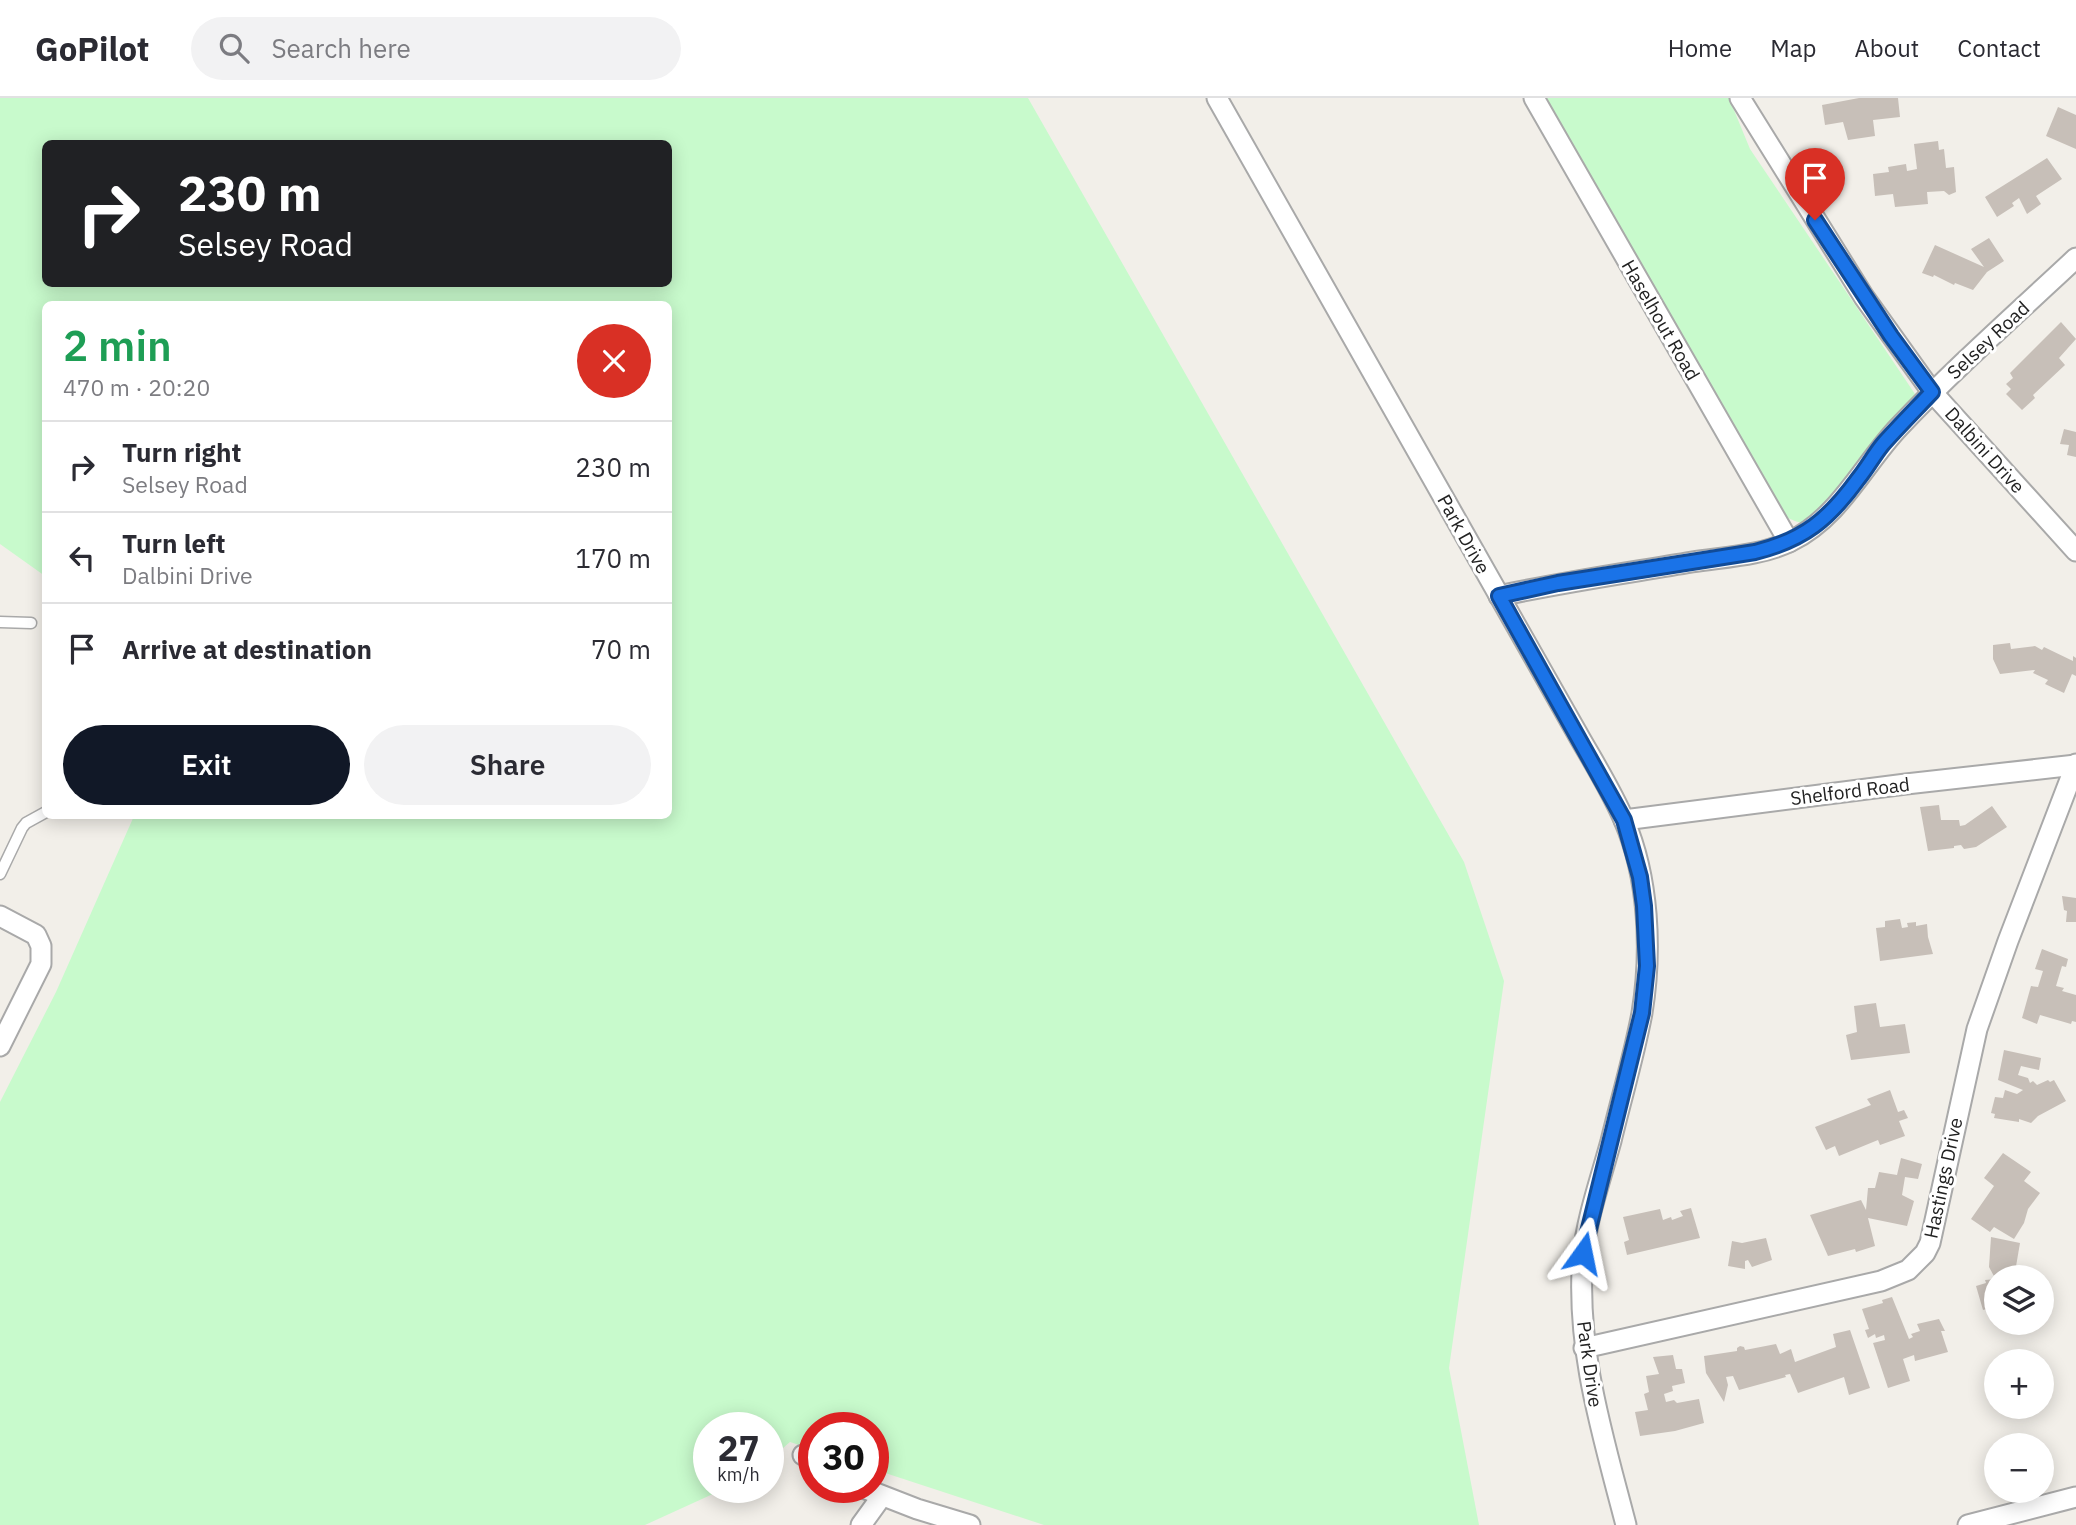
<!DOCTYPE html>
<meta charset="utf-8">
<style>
body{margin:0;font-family:"IBM Plex Sans",sans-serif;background:#f2f2f3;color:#2b2b33;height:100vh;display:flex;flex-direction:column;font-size:26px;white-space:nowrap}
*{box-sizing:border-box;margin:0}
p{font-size:23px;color:#7c7c81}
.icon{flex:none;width:38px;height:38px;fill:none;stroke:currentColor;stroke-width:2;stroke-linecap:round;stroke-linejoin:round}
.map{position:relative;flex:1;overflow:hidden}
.sheet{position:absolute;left:42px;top:203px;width:630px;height:518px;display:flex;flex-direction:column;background:#fff;border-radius:10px;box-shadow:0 4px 18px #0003}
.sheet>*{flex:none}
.banner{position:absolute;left:42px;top:42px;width:630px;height:147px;border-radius:10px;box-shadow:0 4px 18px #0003;background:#202124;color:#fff;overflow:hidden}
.fabs{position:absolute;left:1984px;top:1167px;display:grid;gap:14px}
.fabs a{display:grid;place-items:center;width:70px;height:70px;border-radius:50%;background:#fff;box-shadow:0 4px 18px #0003;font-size:35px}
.speed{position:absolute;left:693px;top:1314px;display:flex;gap:14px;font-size:35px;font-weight:700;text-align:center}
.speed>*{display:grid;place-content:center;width:91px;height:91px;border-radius:50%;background:#fff;box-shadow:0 4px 18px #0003;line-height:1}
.speed small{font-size:18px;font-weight:400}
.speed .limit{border:10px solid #d22;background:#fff;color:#111}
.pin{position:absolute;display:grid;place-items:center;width:60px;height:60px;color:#fff;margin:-72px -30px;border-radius:50% 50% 50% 0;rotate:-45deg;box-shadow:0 0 7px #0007}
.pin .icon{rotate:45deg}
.me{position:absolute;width:77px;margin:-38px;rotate:12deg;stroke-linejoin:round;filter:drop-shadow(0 0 5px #0008)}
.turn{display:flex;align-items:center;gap:24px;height:147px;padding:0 21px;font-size:32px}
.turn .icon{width:91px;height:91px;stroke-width:2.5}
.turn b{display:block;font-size:49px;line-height:60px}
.round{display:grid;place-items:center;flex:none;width:74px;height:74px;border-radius:37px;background:#f2f2f3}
.headline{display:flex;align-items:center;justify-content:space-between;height:119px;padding:0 21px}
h1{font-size:42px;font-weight:600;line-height:52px;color:#1e9e55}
.primary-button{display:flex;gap:14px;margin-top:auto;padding:14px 21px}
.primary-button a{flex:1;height:80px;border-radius:42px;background:#111827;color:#fff;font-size:28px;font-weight:600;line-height:80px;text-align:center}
.primary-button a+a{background:#f2f2f3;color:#2b2b33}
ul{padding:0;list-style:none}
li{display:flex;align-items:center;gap:21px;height:91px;padding:0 21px;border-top:2px solid #e1e1e2}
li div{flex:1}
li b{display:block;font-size:26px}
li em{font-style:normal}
header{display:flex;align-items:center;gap:42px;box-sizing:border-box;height:98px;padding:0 35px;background:#fff;border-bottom:2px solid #e1e1e2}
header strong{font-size:33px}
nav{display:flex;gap:38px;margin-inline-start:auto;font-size:24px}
.search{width:490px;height:63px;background:#f2f2f3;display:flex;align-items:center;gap:18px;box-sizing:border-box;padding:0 24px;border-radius:38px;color:#7c7c81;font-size:26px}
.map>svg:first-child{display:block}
.park{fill:#c8facc;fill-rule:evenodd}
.building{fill:#c7bfb8}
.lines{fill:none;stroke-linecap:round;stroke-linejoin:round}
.service-casing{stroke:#a9a9a9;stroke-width:13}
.minor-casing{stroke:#a9a9a9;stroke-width:23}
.service{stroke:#fff;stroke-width:10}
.minor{stroke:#fff;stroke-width:19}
.route-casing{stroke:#114b97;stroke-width:18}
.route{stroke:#1a73e8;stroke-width:12}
.labels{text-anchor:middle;stroke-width:6;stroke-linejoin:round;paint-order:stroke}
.street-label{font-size:19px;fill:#222;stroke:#fff}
</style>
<header>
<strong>GoPilot</strong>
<div class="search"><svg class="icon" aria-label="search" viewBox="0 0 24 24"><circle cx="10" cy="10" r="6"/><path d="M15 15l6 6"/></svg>Search here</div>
<nav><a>Home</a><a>Map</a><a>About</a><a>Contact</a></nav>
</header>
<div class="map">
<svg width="2076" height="1427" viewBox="0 0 2076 1427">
<rect width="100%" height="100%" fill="#f2efe9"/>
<g class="park">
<path d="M0 0H1028L1464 764 1504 883 1449 1270 1479 1427H1044L873 1371V1330H814V1352L790 1344 768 1363V1330H709V1390H726L645 1427H0V1004L56 894 134 718H668V206H46L45 478 0 446ZM46 46H668V186H46Z"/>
<path d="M1544 0H1729L1750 51 1915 296C1896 324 1837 418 1807 424 1799 426 1793 422 1786 419Z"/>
</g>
<g class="building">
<polygon points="1859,0 1898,0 1900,19 1873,22 1875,38 1848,42 1843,24 1825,27 1822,7"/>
<polygon points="2058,9 2076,17 2076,51 2046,38"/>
<polygon points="1938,43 1939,52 1944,51 1946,70 1954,69 1956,94 1949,97 1944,93 1927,94 1928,106 1895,109 1893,96 1875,98 1873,76 1889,74 1888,69 1906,66 1907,73 1917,71 1914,46"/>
<polygon points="2047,60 2062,81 2036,98 2041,106 2027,116 2019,100 2012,105 2014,108 1997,119 1985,99"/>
<polygon points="1989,140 2004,163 1987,174 1973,192 1955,185 1954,187 1934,177 1933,179 1922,175 1935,147 1984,169 1971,151"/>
<polygon points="2061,224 2076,241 2059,260 2065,267 2033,297 2035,300 2022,312 2006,296 2011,291 2006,286 2013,280 2010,275"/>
<polygon points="2064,331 2076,334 2076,359 2067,357 2069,347 2060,346"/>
<polygon points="2010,545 2011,551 2035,548 2042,552 2044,549 2073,563 2073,558 2076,560 2076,578 2072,576 2064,595 2045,586 2048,582 2033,575 2035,572 2000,576 1993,561 1993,547"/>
<polygon points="1939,707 1941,722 1959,722 1960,728 1965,727 1992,708 2007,729 1976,749 1964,751 1961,747 1954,748 1954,750 1928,753 1920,709"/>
<polygon points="2062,798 2076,800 2076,824 2066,824 2067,813 2064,812"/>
<polygon points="1900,821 1902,830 1908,829 1907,825 1916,824 1916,828 1927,826 1928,839 1933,856 1880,863 1876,830 1885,829 1885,823"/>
<polygon points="2042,851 2068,861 2066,869 2062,868 2056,888 2064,890 2062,893 2076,897 2076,924 2072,923 2071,926 2040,917 2037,926 2022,920 2031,888 2038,889 2043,873 2035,871"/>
<polygon points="1876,905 1880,929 1905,926 1910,955 1851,962 1846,937 1857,934 1854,908"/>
<polygon points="2004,952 2041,960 2039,972 2021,968 2018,977 2028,980 2030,985 2033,983 2037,987 2048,982 2050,984 2054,982 2066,1003 2038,1018 2031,1025 2019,1021 2019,1024 1994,1020 1995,1016 1991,1015 1995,999 2003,1000 2005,992 2017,996 2023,992 1998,982"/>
<polygon points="1890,992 1898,1014 1904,1012 1908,1020 1899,1023 1905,1038 1880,1047 1878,1042 1839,1058 1835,1048 1826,1052 1815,1029 1871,1007 1867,1001"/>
<polygon points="2003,1055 2031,1074 2024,1083 2040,1095 2028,1111 2024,1125 2014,1141 1994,1129 1990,1134 1971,1121 1994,1088 1984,1080"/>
<polygon points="1901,1060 1922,1066 1918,1081 1905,1079 1902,1097 1914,1103 1907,1128 1868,1120 1875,1148 1856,1154 1855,1151 1828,1158 1810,1117 1861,1102 1866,1112 1868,1090 1875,1090 1879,1074 1897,1077"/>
<polygon points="1691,1110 1700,1140 1627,1157 1624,1144 1629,1142 1623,1119 1660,1111 1663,1122 1671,1119 1672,1122 1683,1118 1680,1113"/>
<polygon points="1991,1139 2020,1145 2014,1180 1995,1180 1989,1169"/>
<polygon points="1766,1140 1772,1162 1752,1169 1748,1162 1745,1163 1745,1171 1728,1168 1732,1143 1742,1145"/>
<polygon points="1997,1181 1997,1208 1983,1212 1976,1188 1986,1185 1985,1182"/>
<polygon points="1892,1199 1909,1241 1913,1239 1911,1236 1920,1233 1917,1226 1939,1221 1945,1233 1941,1233 1948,1254 1915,1263 1914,1257 1903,1261 1910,1283 1888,1290 1873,1245 1885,1242 1884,1237 1876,1240 1875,1236 1868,1240 1865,1232 1869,1231 1862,1211 1883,1205 1882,1202"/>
<polygon points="1850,1232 1870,1290 1849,1297 1844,1279 1798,1295 1790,1276 1785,1277 1786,1279 1739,1292 1733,1278 1726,1279 1728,1287 1724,1304 1706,1275 1704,1258 1737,1253 1737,1250 1740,1248 1744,1249 1745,1252 1776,1246 1780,1256 1791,1251 1795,1264 1836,1249 1833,1236"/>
<polygon points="1673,1257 1676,1271 1682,1271 1685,1285 1672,1288 1673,1293 1664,1296 1666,1304 1674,1302 1677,1305 1699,1301 1704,1325 1675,1333 1640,1338 1635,1314 1648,1312 1644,1296 1649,1294 1646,1278 1659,1276 1653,1259"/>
</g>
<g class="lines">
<g class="service-casing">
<g id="service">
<polyline points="0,524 31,525"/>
<polyline points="0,776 22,730 26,725 46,714"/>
</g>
</g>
<g class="minor-casing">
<g id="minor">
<path d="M1217 0 1581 642C1596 668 1612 694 1624 722 1649 780 1652 853 1642 915 1634 958 1621 1001 1611 1043 1601 1080 1587 1119 1583 1157 1575 1250 1603 1338 1626 1427"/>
<polyline points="1534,0 1789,444"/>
<polyline points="1740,0 1864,199 1932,294 2076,453"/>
<path d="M1499 498C1563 484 1627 475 1692 464 1724 459 1761 458 1791 443 1840 419 1863 367 1899 329 1955 270 2016 216 2076 160"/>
<polyline points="1624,722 1906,686 2076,667"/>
<polyline points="0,818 36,837 41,848 41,866 0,948"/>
<polyline points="1584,1250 1881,1183 1908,1172 1925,1155 1930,1145 1977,931 2008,843 2076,666"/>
<polyline points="803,1357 814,1363"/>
<polyline points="863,1390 917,1411 970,1427"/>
<polyline points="861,1427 882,1398"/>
<polyline points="1968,1427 2076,1399"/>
</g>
</g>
<use href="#service" class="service"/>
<use href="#minor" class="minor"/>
</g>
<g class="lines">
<g class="route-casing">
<path id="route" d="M1583 1155 1642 915 1647 868 1644 808 1640 779 1624 722 1499 498 1558 485 1755 454C1804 442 1829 421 1858 381 1867 370 1874 357 1883 346 1899 328 1916 311 1932 294L1891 238 1815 122"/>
</g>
<use href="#route" class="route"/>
</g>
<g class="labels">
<g class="street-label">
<text transform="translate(1661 222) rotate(60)" y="7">Haselhout Road</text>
<text transform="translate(1988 242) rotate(-43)" y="7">Selsey Road</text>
<text transform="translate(1985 352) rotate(48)" y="7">Dalbini Drive</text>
<text transform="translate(1464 436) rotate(61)" y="7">Park Drive</text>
<text transform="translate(1850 693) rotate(-7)" y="7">Shelford Road</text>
<text transform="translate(1943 1080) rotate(-78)" y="7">Hastings Drive</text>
<text transform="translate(1590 1266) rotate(82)" y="7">Park Drive</text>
</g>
</g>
</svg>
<div class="fabs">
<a><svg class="icon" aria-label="layers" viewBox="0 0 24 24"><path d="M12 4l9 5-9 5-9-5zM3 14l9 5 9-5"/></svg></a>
<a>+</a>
<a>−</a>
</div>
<div class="speed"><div>27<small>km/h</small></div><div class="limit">30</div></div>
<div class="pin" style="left:1815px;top:122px;background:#d93025"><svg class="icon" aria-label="arrive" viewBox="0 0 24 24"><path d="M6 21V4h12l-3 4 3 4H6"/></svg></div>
<svg class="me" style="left:1583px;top:1155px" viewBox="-20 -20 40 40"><path d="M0-17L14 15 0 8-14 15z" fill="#1a73e8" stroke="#fff" stroke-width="4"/></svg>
<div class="banner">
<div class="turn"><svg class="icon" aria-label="right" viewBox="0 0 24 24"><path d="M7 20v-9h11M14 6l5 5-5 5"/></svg><div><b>230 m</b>Selsey Road</div></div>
</div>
<section class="sheet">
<div class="headline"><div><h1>2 min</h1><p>470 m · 20:20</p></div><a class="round" style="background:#d93025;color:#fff"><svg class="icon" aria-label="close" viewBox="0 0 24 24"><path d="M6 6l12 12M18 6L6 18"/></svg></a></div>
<ul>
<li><svg class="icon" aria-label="right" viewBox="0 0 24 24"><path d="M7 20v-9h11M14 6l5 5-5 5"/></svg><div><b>Turn right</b><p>Selsey Road</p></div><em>230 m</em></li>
<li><svg class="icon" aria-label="left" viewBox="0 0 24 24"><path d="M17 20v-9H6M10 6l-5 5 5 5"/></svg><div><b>Turn left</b><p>Dalbini Drive</p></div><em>170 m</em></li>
<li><svg class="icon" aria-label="arrive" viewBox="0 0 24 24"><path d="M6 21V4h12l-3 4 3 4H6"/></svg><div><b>Arrive at destination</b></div><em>70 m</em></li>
</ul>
<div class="primary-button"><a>Exit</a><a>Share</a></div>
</section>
</div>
